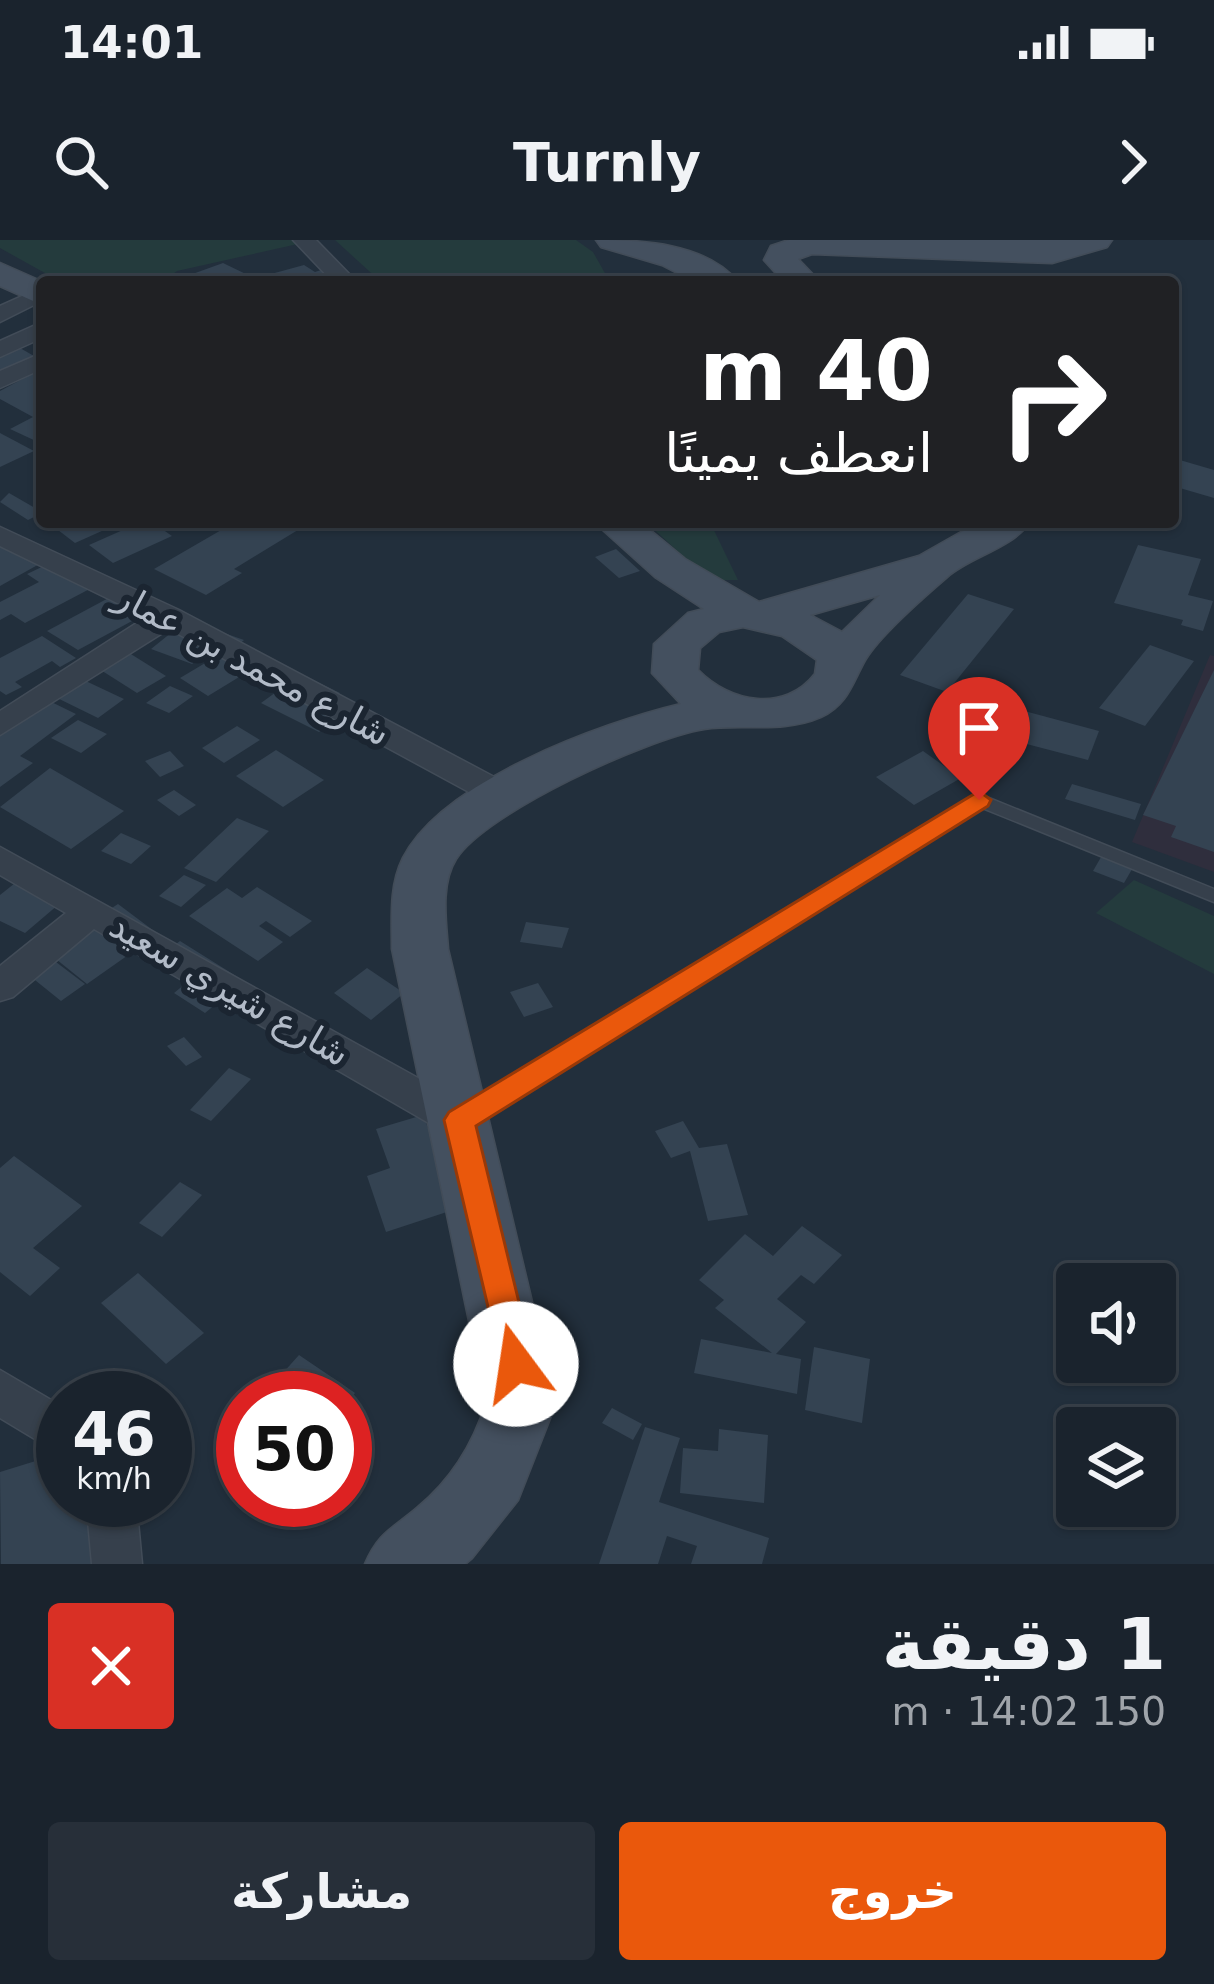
<!DOCTYPE html>
<html lang="ar">
<meta charset="utf-8">
<style>
body{margin:0;font-family:"DejaVu Sans",Vazirmatn,sans-serif;background:#272f39;color:#f1f3f6;direction:rtl;height:100vh;display:flex;flex-direction:column;font-size:45px;white-space:nowrap}
*{box-sizing:border-box;margin:0}
p{font-size:39px;color:#9fa4aa}
.icon{flex:none;width:66px;height:66px;fill:none;stroke:currentColor;stroke-width:2;stroke-linecap:round;stroke-linejoin:round}
.map{position:relative;height:1324px;overflow:hidden;direction:ltr}
.sheet{display:flex;flex-direction:column;background:#1a232d;flex:1}
.sheet>*{flex:none}
.banner{position:absolute;left:36px;top:36px;width:1143px;height:252px;border-radius:12px;box-shadow:0 3px 9px #0004,0 0 0 3px #384049;direction:rtl;background:#202124;color:#fff;overflow:hidden}
.buttons{position:absolute;left:1056px;top:1023px;display:grid;gap:24px}
.buttons a{display:grid;place-items:center;width:120px;height:120px;border-radius:12px;background:#1a232d;box-shadow:0 3px 9px #0004,0 0 0 3px #384049;font-size:60px}
.speed{position:absolute;left:36px;top:1131px;display:flex;gap:24px;font-size:60px;font-weight:700;text-align:center}
.speed>*{display:grid;place-content:center;width:156px;height:156px;border-radius:50%;background:#1a232d;box-shadow:0 3px 9px #0004,0 0 0 3px #384049;line-height:1}
.speed small{font-size:30px;font-weight:400}
.speed .limit{border:18px solid #d22;background:#fff;color:#111}
.pin{position:absolute;display:grid;place-items:center;width:102px;height:102px;color:#fff;margin:-123px -51px;border-radius:50% 50% 50% 0;rotate:-45deg;box-shadow:0 0 12px #0007}
.pin .icon{rotate:45deg}
.me{position:absolute;width:132px;margin:-66px;rotate:346deg;stroke-linejoin:round;filter:drop-shadow(0 0 9px #0008)}
.turn{display:flex;align-items:center;gap:42px;height:252px;padding:0 48px;font-size:54px}
.turn .icon{width:156px;height:156px;stroke-width:2.5}
.turn b{display:block;font-size:84px;line-height:102px}
.round{display:grid;place-items:center;flex:none;width:126px;height:126px;border-radius:12px;background:#272f39}
.headline{display:flex;align-items:center;justify-content:space-between;height:204px;padding:0 48px}
h1{font-size:72px;font-weight:700;line-height:90px}
.cta{display:flex;gap:24px;margin-top:auto;padding:24px 48px}
.cta a{flex:1;height:138px;border-radius:12px;background:#ea580c;color:#fff;font-size:48px;font-weight:700;line-height:138px;text-align:center}
.cta a+a{background:#272f39;color:#f1f3f6}
.status{display:flex;justify-content:space-between;align-items:center;height:84px;padding:0 60px;background:#1a232d;direction:ltr}
.status svg{height:33px;fill:currentColor}
header{display:flex;justify-content:space-between;align-items:center;height:156px;padding:0 48px;background:#1a232d;font-size:54px;font-weight:700}
.map>svg:first-child{display:block}
.medical{fill:#2f2e3d}
.green{fill:#243b3d}
.building{fill:#344352}
.lines{fill:none;stroke-linecap:round;stroke-linejoin:round}
.lane-casing{stroke:#424c58;stroke-width:3}
.street-casing{stroke:#424c58;stroke-width:3}
.secondary-casing{stroke:#424c58;stroke-width:3}
.lane{fill:#36404c;fill-rule:evenodd}
.street{fill:#36404c;fill-rule:evenodd}
.secondary{fill:#44505f;fill-rule:evenodd}
.route{fill:#ea580c;stroke:#983908;stroke-width:3}
.labels{text-anchor:middle;stroke-width:12;stroke-linejoin:round;paint-order:stroke}
.street-label{font-size:36px;fill:#b2bbc8;stroke:#1b2531}
</style>
<div class="status"><b>14:01</b><svg viewBox="0 0 49 12"><path d="M0 12V9h3v3zM5 12V6h3v6zM10 12V3h3v9zM15 12V0h3v12zM26 1h20v11H26zM47 4h2v5h-2z"/></svg></div>
<header><svg class="icon" aria-label="forward" viewBox="0 0 24 24"><path d="M9 5l7 7-7 7"/></svg>Turnly<svg class="icon" aria-label="search" viewBox="0 0 24 24"><circle cx="10" cy="10" r="6"/><path d="M15 15l6 6"/></svg></header>
<div class="map">
<svg width="1214" height="1324" viewBox="0 0 1214 1324">
<rect width="100%" height="100%" fill="#222f3c"/>
<polygon class="medical" points="1210,415 1214,416 1214,632 1132,602"/>
<g class="green">
<polygon points="0,0 316,0 177,31 162,42 61,42 0,8"/>
<polygon points="335,0 576,0 593,12 610,42 381,42"/>
<polygon points="646,282 710,282 738,340 709,340"/>
<polygon points="1134,640 1214,676 1214,734 1096,673"/>
</g>
<g class="building">
<polygon points="223,23 250,36 199,42 187,36"/>
<polygon points="304,25 315,32 324,29 342,42 282,42 271,34"/>
<polygon points="20,108 34,116 0,130 0,116"/>
<polygon points="39,130 42,200 38,202 10,189 33,177 0,159 0,151"/>
<polygon points="0,193 34,211 0,227"/>
<polygon points="1173,218 1214,230 1214,258 1173,246"/>
<polygon points="9,253 42,272 42,273 28,280 0,262"/>
<polygon points="77,282 107,282 113,286 75,303 58,290"/>
<polygon points="141,282 152,282 172,296 113,323 89,305"/>
<polygon points="235,282 311,282 234,329 242,333 206,355 154,329"/>
<polygon points="7,303 43,322 0,346 0,307"/>
<polygon points="1138,305 1201,319 1188,355 1213,361 1203,391 1181,385 1183,380 1114,363"/>
<polygon points="616,309 640,331 619,338 595,317"/>
<polygon points="48,324 101,343 25,383 11,374 0,380 0,362 39,342 27,334"/>
<polygon points="129,347 160,366 78,410 47,391"/>
<polygon points="968,354 1014,369 947,452 900,435"/>
<polygon points="187,380 244,400 224,417 249,431 208,456 180,438 217,416 206,412 192,424 151,409"/>
<polygon points="42,396 76,418 60,427 52,421 15,442 22,447 6,455 0,451 0,418"/>
<polygon points="1150,405 1194,421 1145,486 1099,468"/>
<polygon points="126,411 166,436 137,453 96,427"/>
<polygon points="271,419 340,453 333,458 351,467 319,492 261,463 283,447"/>
<polygon points="1214,430 1214,612 1171,597 1176,586 1143,575"/>
<polygon points="73,435 124,459 98,478 47,453"/>
<polygon points="170,446 193,456 169,473 146,463"/>
<polygon points="37,455 76,474 20,516 33,523 0,547 0,480"/>
<polygon points="983,460 1099,491 1088,520 969,489"/>
<polygon points="78,480 107,494 81,513 51,498"/>
<polygon points="237,486 260,500 224,523 202,508"/>
<polygon points="276,510 324,540 283,567 236,536"/>
<polygon points="170,511 184,526 160,537 145,521"/>
<polygon points="923,511 961,538 914,565 876,537"/>
<polygon points="50,528 124,571 71,609 0,567"/>
<polygon points="1072,544 1141,564 1135,580 1065,559"/>
<polygon points="174,550 196,565 179,576 157,560"/>
<polygon points="237,578 269,591 216,642 184,628"/>
<polygon points="121,593 151,606 131,624 101,611"/>
<polygon points="1104,612 1135,624 1124,643 1093,631"/>
<polygon points="29,632 72,653 25,693 0,681 0,655"/>
<polygon points="184,635 206,645 181,667 159,656"/>
<polygon points="257,647 312,681 290,697 266,681 259,686 283,702 258,721 189,676 227,648 242,658"/>
<polygon points="118,664 158,694 87,744 46,711"/>
<polygon points="526,682 569,688 562,708 520,702"/>
<polygon points="180,701 244,741 205,773 174,753 196,735 163,714"/>
<polygon points="48,716 85,744 61,761 25,732"/>
<polygon points="367,728 404,753 371,780 334,753"/>
<polygon points="538,743 553,767 524,777 510,752"/>
<polygon points="184,797 202,817 186,826 167,806"/>
<polygon points="229,828 251,839 211,881 190,870"/>
<polygon points="423,875 459,968 386,992 367,936 390,928 376,889"/>
<polygon points="683,881 699,908 727,904 748,975 708,981 690,911 671,918 655,891"/>
<polygon points="14,916 82,966 33,1008 60,1028 30,1056 0,1032 0,928"/>
<polygon points="180,942 202,955 162,997 139,983"/>
<polygon points="802,986 842,1015 814,1044 801,1035 777,1059 806,1082 776,1114 801,1119 797,1154 694,1133 701,1099 772,1113 715,1068 724,1060 699,1040 745,994 773,1016"/>
<polygon points="138,1033 204,1093 166,1124 101,1063"/>
<polygon points="814,1107 870,1119 862,1183 805,1170"/>
<polygon points="299,1115 355,1153 345,1164 345,1158 294,1158 273,1144"/>
<polygon points="612,1168 642,1184 633,1200 602,1183"/>
<polygon points="645,1187 680,1198 659,1262 769,1298 762,1324 691,1324 697,1306 667,1296 658,1324 599,1324"/>
<polygon points="719,1189 768,1195 764,1263 680,1253 683,1208 718,1211"/>
<polygon points="55,1215 60,1262 89,1260 98,1324 1,1324 0,1232"/>
</g>
<g class="lines">
<g class="lane-casing">
<polygon id="lane" points="979,554 1214,649 1214,662 980,567 471,884 464,886 457,884 454,878 457,872"/>
</g>
<g class="street-casing">
<g id="street">
<polygon points="293,0 316,0 357,42 333,42"/>
<polygon points="42,47 42,61 0,82 0,66"/>
<polygon points="42,82 42,98 0,117 0,101"/>
<polygon points="42,113 42,129 0,148 0,131"/>
<polygon points="0,287 179,370 515,548 520,556 503,567 491,564 169,389 0,495 0,471 146,377 0,306"/>
<polygon points="0,607 474,869 480,881 474,893 460,897 446,893 94,689 13,757 0,761 0,726 66,673 0,635"/>
<polygon points="0,1130 63,1167 63,1216 0,1178"/>
<polygon points="86,1260 136,1260 142,1324 92,1324"/>
</g>
</g>
<g class="secondary-casing">
<g id="secondary">
<path d="M596 0C641 0 706 3 738 42H695L662 25 601 7Z"/>
<polygon points="789,0 1112,0 1107,7 1052,23 812,14 798,19 820,42 784,42 764,20 771,6"/>
<polygon points="0,23 43,42 42,65 0,46"/>
<path d="M594 282H640L685 319 759 362 919 316 979 282H1030C1011 309 971 316 947 337 926 355 876 399 864 422 852 444 847 465 821 477 782 494 744 483 704 489 648 498 486 572 456 619 440 644 446 682 448 709L556 1163 518 1260 472 1318 465 1324H365C379 1292 391 1290 417 1268 451 1240 473 1205 486 1163L392 709C392 678 389 646 403 618 442 541 601 483 681 464L652 433 654 404 688 373 704 369 655 337ZM880 355 842 392 810 375ZM743 387 782 396 817 420 815 434C785 473 730 463 698 430L700 408 719 392Z"/>
</g>
</g>
<use href="#lane" class="lane"/>
<use href="#street" class="street"/>
<use href="#secondary" class="secondary"/>
</g>
<polygon class="route" points="979,551 991,560 988,566 476,886 534,1124 529,1135 516,1140 504,1135 444,880 449,872"/>
<g class="labels">
<g class="street-label">
<text transform="translate(253 424) rotate(28)" y="13">شارع محمد بن عمار</text>
<text transform="translate(230 749) rotate(30)" y="13">شارع شيري سعيد</text>
</g>
</g>
</svg>
<div class="buttons">
<a><svg class="icon" aria-label="sound" viewBox="0 0 24 24"><path d="M4 9h4l5-4v14l-5-4H4zM17 9q2 3 0 6"/></svg></a>
<a><svg class="icon" aria-label="layers" viewBox="0 0 24 24"><path d="M12 4l9 5-9 5-9-5zM3 14l9 5 9-5"/></svg></a>
</div>
<div class="speed"><div>46<small>km/h</small></div><div class="limit">50</div></div>
<div class="pin" style="left:979px;top:560px;background:#d93025"><svg class="icon" aria-label="arrive" viewBox="0 0 24 24"><path d="M6 21V4h12l-3 4 3 4H6"/></svg></div>
<svg class="me" style="left:516px;top:1124px" viewBox="-20 -20 40 40"><circle r="19" fill="#fff"/><path d="M0-13L10 11 0 6-10 11z" fill="#ea580c"/></svg>
<div class="banner">
<div class="turn"><svg class="icon" aria-label="right" viewBox="0 0 24 24"><path d="M7 20v-9h11M14 6l5 5-5 5"/></svg><div><b>40 m</b>انعطف يمينًا</div></div>
</div>
</div>
<section class="sheet">
<div class="headline"><div><h1>1 دقيقة</h1><p>150 m · 14:02</p></div><a class="round" style="background:#d93025;color:#fff"><svg class="icon" aria-label="close" viewBox="0 0 24 24"><path d="M6 6l12 12M18 6L6 18"/></svg></a></div>
<div class="cta"><a>خروج</a><a>مشاركة</a></div>
</section>
